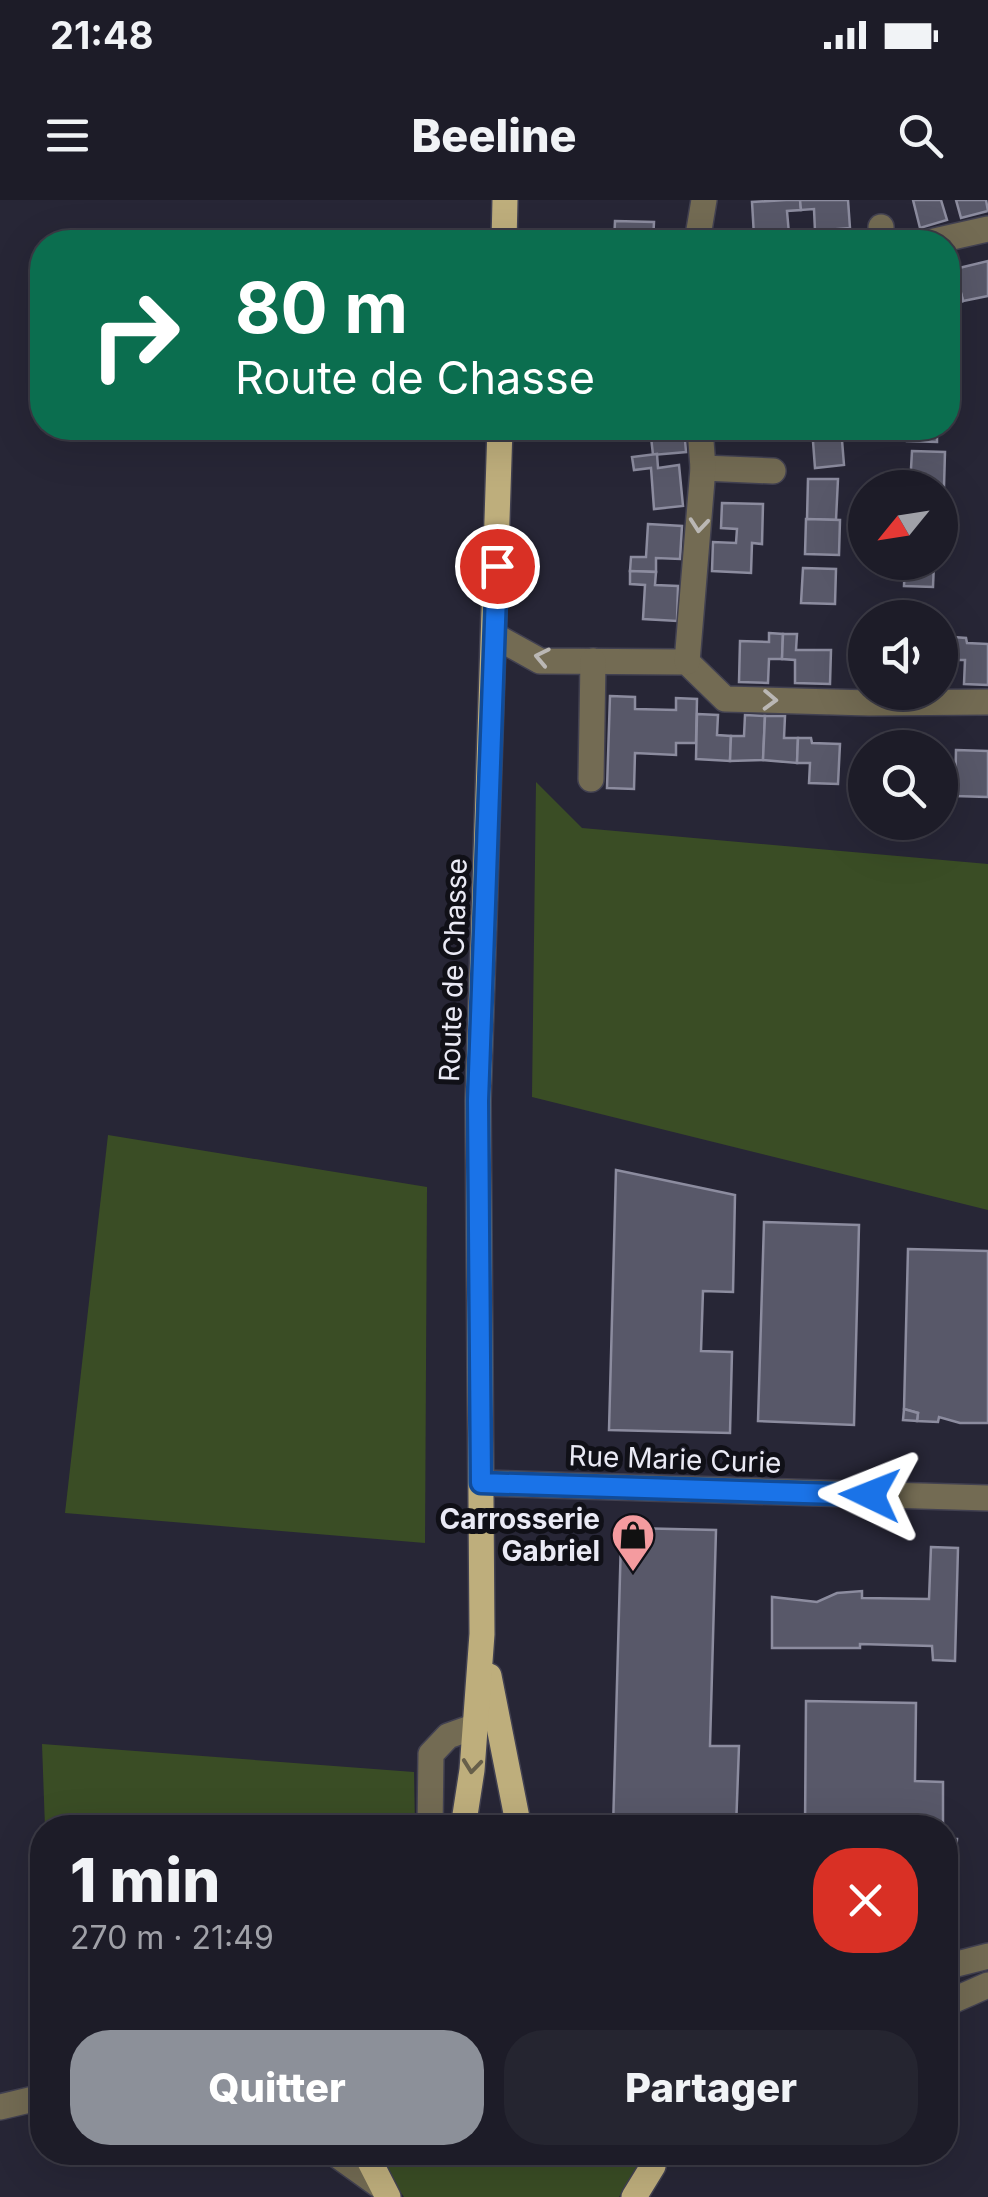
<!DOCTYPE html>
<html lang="fr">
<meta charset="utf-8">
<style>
body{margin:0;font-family:Inter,sans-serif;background:#252530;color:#f1f3f6;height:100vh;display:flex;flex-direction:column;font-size:38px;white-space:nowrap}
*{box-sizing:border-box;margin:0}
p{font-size:32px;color:#a0a1a8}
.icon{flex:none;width:55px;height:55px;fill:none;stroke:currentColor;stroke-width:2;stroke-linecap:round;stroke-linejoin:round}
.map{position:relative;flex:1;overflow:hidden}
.side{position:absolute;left:30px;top:1615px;width:928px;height:350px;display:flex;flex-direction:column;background:#1d1c28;border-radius:40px;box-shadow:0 10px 40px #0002,0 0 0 2px #3b3a45}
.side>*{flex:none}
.top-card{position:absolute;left:30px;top:30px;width:930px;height:210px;border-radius:40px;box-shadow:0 10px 40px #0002,0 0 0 2px #3b3a45;background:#0b6e4f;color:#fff;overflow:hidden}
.needle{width:65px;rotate:240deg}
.controls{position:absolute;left:848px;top:270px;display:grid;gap:20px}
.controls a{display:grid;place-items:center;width:110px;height:110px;border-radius:50%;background:#1d1c28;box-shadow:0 10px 40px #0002,0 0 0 2px #3b3a45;font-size:50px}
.pin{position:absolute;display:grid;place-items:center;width:85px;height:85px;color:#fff;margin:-42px;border:5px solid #fff;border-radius:50%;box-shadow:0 2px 10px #0007}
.me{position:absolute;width:110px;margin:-55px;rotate:272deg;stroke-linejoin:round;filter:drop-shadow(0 0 8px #0008)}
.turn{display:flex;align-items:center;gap:35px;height:210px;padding:0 40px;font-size:45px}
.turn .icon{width:130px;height:130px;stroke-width:2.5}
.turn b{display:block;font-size:70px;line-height:85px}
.round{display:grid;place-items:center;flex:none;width:105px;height:105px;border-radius:40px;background:#252530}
.overview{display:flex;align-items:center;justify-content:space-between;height:170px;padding:0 40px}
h1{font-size:60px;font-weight:800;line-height:75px}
.primary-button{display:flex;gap:20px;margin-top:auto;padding:20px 40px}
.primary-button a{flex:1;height:115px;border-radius:40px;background:#8c9099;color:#fff;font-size:40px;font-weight:800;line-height:115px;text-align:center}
.primary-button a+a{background:#252530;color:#f1f3f6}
.status{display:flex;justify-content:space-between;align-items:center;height:70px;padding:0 50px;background:#1d1c28;direction:ltr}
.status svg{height:28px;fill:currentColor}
header{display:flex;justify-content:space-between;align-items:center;height:130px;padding:0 40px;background:#1d1c28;font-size:45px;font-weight:800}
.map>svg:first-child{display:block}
.green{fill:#3a4d25}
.building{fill:#585869;stroke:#8c8c9f;stroke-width:2.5}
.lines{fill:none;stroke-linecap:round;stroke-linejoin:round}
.minor-casing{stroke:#424151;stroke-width:28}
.major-casing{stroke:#424151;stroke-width:28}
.minor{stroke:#736b53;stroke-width:25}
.major{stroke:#beae7c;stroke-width:25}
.oneway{stroke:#bab7b4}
.oneway2{stroke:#675f4a}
.route-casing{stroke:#114b97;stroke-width:25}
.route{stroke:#1a73e8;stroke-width:18}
.labels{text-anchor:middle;stroke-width:10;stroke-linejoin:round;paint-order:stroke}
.street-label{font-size:28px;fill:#eaeaf5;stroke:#101017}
.poi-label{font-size:28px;font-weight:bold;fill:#eaeaf5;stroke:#101017;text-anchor:end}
</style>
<div class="status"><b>21:48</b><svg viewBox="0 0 49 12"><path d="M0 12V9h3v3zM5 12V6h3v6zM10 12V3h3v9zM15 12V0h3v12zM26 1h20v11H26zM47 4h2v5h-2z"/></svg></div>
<header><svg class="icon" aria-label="menu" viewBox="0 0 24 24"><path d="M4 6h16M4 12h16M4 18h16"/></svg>Beeline<svg class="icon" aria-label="search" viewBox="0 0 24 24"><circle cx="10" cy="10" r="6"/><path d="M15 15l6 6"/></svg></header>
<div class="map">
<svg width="988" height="1997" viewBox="0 0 988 1997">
<rect width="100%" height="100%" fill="#272636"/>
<g class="green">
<polygon points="536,582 582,628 988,664 988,1010 532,897"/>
<polygon points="108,935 427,987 425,1343 65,1313"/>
<polygon points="42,1544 414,1572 415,1627 45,1627"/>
<polygon points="379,1953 645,1953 619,1997 404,1997 388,1974"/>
</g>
<g class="building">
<polygon points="786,0 800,0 801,10 787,11 789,34 754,36 752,2"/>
<polygon points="800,0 848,0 850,28 815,31 814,9 801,10"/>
<polygon points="913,0 941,0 947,20 920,28"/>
<polygon points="956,0 986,0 988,11 961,18"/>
<polygon points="615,21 654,22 653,42 614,42"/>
<polygon points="988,61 988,96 963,101 955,69"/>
<polygon points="955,69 963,101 948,105 948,71"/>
<polygon points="650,228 684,228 686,252 653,255"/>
<polygon points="812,228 841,228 844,265 815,268"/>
<polygon points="908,228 937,228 937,242 907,241"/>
<polygon points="912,251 945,252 944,287 910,286"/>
<polygon points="657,254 658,268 679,265 683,306 654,309 651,268 634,270 632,257"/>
<polygon points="808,279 838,279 836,320 807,319"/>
<polygon points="722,303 763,304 762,344 752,343 751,373 712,371 713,342 736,343 737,329 721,328"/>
<polygon points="806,319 840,320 839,355 805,354"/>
<polygon points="648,324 682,326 680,359 656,358 656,372 630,371 631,357 646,357"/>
<polygon points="905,362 934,362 933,387 904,386"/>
<polygon points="803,368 836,369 835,404 801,403"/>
<polygon points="630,371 656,372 655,385 678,386 677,421 643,419 645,385 630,384"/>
<polygon points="769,433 783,434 782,459 769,459 768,483 739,482 740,441 769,442"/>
<polygon points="783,434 797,434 796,450 831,450 830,484 795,483 795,460 782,459"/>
<polygon points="940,437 953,437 952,460 940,460"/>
<polygon points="953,437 966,438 967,443 988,444 988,485 964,484 965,460 952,460"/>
<polygon points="610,496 635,497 635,509 676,510 676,498 697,499 696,543 676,543 676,555 635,553 634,589 607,588"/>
<polygon points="697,514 718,515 717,535 731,536 730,561 696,559"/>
<polygon points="745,515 765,516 763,560 730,561 731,536 744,536"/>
<polygon points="765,516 785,516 784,538 798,538 797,563 763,560"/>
<polygon points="798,538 811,538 812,543 840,544 838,584 809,583 810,563 797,563"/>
<polygon points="956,550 988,551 988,597 955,596"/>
<polygon points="616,970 735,995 733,1092 703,1091 701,1151 732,1152 730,1233 609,1230"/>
<polygon points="764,1022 859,1025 854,1225 758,1221"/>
<polygon points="908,1049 988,1051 988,1223 960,1223 939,1217 938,1222 917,1221 918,1213 904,1209"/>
<polygon points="904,1209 918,1213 917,1221 903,1220"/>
<polygon points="630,1328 716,1330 710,1546 739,1546 736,1628 613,1628 621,1339 630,1339"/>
<polygon points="931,1347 958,1348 955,1461 933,1460 932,1446 860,1444 860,1448 772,1448 772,1397 817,1402 837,1393 862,1391 862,1398 929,1399"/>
<polygon points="806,1501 916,1503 915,1581 943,1582 943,1628 805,1628"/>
<polygon points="945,1639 957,1639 956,1652 945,1652"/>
</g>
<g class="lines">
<g class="minor-casing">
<g id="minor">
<polyline points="697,42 704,0"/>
<polyline points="881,42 881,27"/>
<polyline points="930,42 988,29"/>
<polyline points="703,268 773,271"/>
<polyline points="495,436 540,461 687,462 725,499 869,503 988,502"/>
<polyline points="687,462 703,268 700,228"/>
<polyline points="591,579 593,461"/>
<polyline points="481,1283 988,1298"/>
<polyline points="430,1628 431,1554 448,1536 476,1526"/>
<polyline points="945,1767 988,1756"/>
<polyline points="945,1804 988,1785"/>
<polyline points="0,1907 42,1897"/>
<polyline points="333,1952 379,1985"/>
</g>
</g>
<g class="major-casing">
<g id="major">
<polyline points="504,42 505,0"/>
<polyline points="489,1476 519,1628"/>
<polyline points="463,1628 472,1570 482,1434 478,901 500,228"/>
<polyline points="365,1952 388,1997"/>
<polyline points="634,1997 653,1966 656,1952"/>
</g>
</g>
<use href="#minor" class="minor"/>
<use href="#major" class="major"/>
</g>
<defs><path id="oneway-chevron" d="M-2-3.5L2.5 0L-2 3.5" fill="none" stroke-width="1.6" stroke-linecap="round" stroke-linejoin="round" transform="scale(2.5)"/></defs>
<g class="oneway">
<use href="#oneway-chevron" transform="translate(699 325) rotate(95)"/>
<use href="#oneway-chevron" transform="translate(542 457) rotate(-168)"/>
<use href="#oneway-chevron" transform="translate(770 500) rotate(2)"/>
</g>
<use class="oneway2" href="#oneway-chevron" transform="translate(472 1566) rotate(96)"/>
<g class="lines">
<g class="route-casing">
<polyline id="route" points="497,366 478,901 481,1283 870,1295"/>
</g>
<use href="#route" class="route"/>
</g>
<defs>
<g id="shop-pin" transform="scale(2.25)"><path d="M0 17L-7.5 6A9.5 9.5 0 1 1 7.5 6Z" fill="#f49b9f" stroke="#101017"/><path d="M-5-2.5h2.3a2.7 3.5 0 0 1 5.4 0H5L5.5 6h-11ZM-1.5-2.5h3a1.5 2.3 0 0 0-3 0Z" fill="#111"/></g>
</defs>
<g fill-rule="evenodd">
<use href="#shop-pin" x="633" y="1335"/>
</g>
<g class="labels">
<g class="street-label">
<text transform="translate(453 770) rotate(-88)" y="10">Route de Chasse</text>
<text transform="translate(675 1259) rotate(2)" y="10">Rue Marie Curie</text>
</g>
<g class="poi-label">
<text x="600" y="1329">Carrosserie<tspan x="600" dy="32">Gabriel</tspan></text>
</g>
</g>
</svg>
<div class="controls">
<a><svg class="needle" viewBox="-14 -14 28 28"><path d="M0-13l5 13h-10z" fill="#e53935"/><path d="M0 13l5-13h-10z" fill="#a0a1a8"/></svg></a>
<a><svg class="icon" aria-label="sound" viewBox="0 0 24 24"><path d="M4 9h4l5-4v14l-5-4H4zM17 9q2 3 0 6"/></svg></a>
<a><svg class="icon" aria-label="search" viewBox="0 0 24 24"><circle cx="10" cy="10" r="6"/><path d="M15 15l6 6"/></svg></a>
</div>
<div class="pin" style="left:497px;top:366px;background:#d93025"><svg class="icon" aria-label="arrive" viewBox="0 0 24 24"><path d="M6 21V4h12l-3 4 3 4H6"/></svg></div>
<svg class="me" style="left:870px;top:1295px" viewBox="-20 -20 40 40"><path d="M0-17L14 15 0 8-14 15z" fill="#1a73e8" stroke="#fff" stroke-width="4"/></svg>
<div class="top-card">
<div class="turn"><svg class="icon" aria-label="right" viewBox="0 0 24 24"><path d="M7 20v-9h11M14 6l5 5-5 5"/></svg><div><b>80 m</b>Route de Chasse</div></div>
</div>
<section class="side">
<div class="overview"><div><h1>1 min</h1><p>270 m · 21:49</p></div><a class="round" style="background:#d93025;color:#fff"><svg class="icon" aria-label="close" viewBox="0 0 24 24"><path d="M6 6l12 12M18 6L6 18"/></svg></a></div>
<div class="primary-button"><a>Quitter</a><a>Partager</a></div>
</section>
</div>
